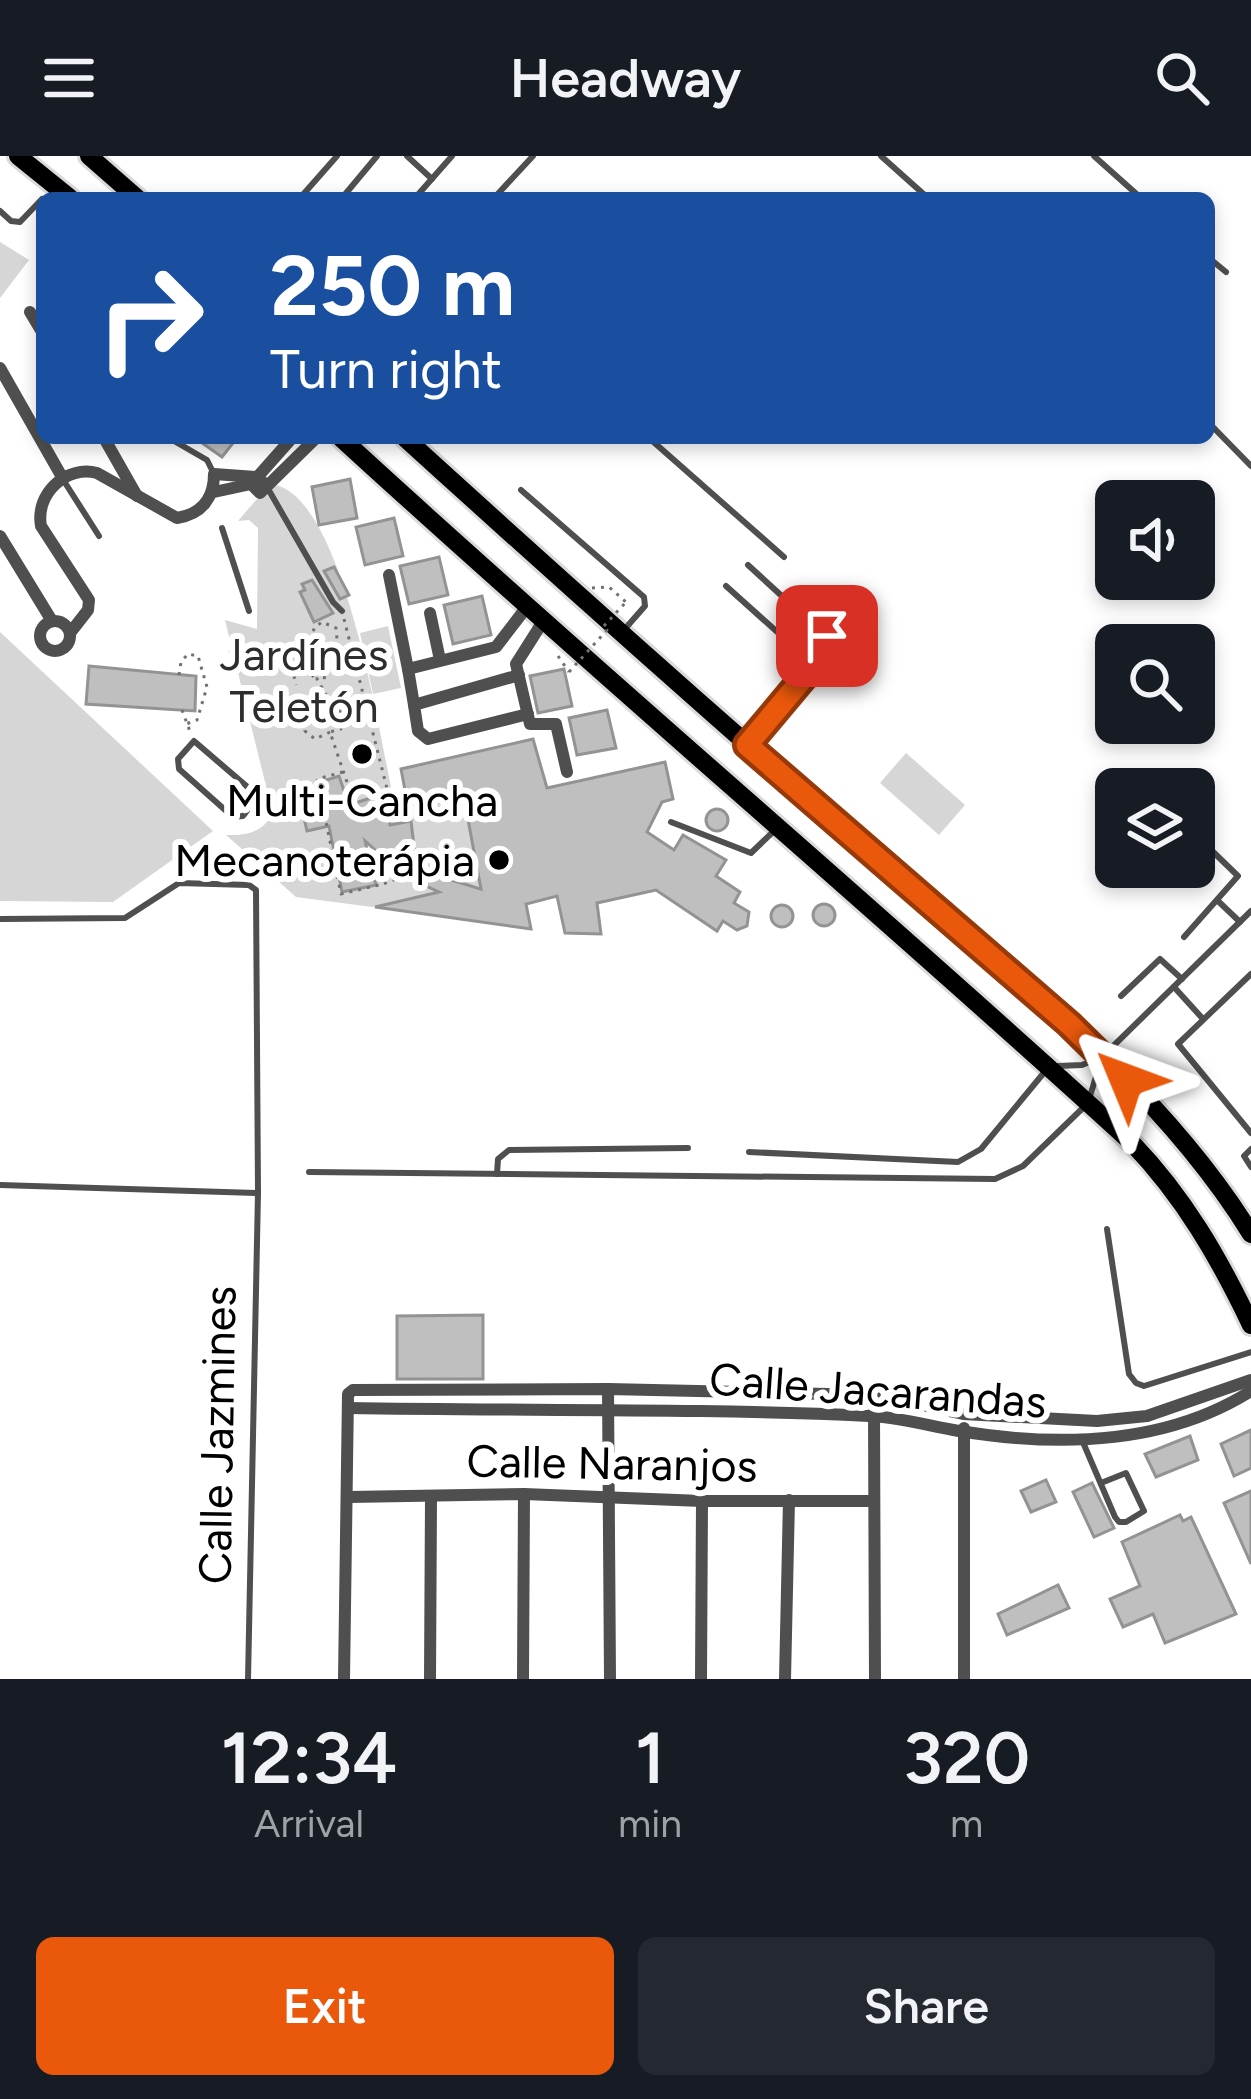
<!DOCTYPE html>
<meta charset="utf-8">
<style>
body{margin:0;font-family:Figtree,sans-serif;background:#242831;color:#f1f3f6;height:100vh;display:flex;flex-direction:column;font-size:45px;white-space:nowrap}
*{box-sizing:border-box;margin:0}
p{font-size:39px;color:#9ea1a6}
.icon{flex:none;width:66px;height:66px;fill:none;stroke:currentColor;stroke-width:2;stroke-linecap:round;stroke-linejoin:round}
.map{position:relative;height:1523px;overflow:hidden}
.side{display:flex;flex-direction:column;background:#171b24;flex:1}
.side>*{flex:none}
.guide{position:absolute;left:36px;top:36px;width:1179px;height:252px;border-radius:18px;box-shadow:0 6px 18px #0003;background:#1a4fa0;color:#fff;overflow:hidden}
.buttons{position:absolute;left:1095px;top:324px;display:grid;gap:24px}
.buttons a{display:grid;place-items:center;width:120px;height:120px;border-radius:18px;background:#171b24;box-shadow:0 6px 18px #0003;font-size:60px}
.pin{position:absolute;display:grid;place-items:center;width:102px;height:102px;color:#fff;margin:-51px;border-radius:24px;box-shadow:0 6px 18px #0006}
.me{position:absolute;width:132px;margin:-66px;rotate:314deg;stroke-linejoin:round;filter:drop-shadow(0 0 9px #0008)}
.turn{display:flex;align-items:center;gap:42px;height:252px;padding:0 36px;font-size:54px}
.turn .icon{width:156px;height:156px;stroke-width:2.5}
.turn b{display:block;font-size:84px;line-height:102px}
.eta{display:flex;justify-content:space-evenly;align-items:center;height:204px;text-align:center}
.eta b{font-size:72px;font-weight:600;line-height:84px}
.button{display:flex;gap:24px;margin-top:auto;padding:24px 36px}
.button a{flex:1;height:138px;border-radius:18px;background:#ea580c;color:#fff;font-size:48px;font-weight:600;line-height:138px;text-align:center}
.button a+a{background:#242831;color:#f1f3f6}
header{display:flex;justify-content:space-between;align-items:center;height:156px;padding:0 36px;background:#171b24;font-size:54px;font-weight:600}
.map>svg:first-child{display:block}
.green{fill:#d6d6d6}
.building{fill:#bfbfbf;stroke:#939393;stroke-width:3}
.lines{fill:none;stroke-linecap:round;stroke-linejoin:round}
.primary-casing{stroke:#dbdbdb;stroke-width:24}
.path{stroke:#717171;stroke-width:3;stroke-dasharray:3 6;stroke-linecap:butt}
.lane{stroke:#4f4f4f;stroke-width:6}
.street{stroke:#4f4f4f;stroke-width:12}
.primary{stroke:#000;stroke-width:18}
.path-bridge{stroke:#717171;stroke-width:3;stroke-dasharray:3 6;stroke-linecap:butt}
.route-casing{stroke:#983908;stroke-width:30}
.route{stroke:#ea580c;stroke-width:21}
.poi-dot{fill:#000;stroke:#fff;stroke-width:4.5}
.labels{text-anchor:middle;stroke-width:12;stroke-linejoin:round;paint-order:stroke}
.park-label{font-size:45px;fill:#2d2d2d;stroke:#fff}
.poi-label{font-size:45px;fill:#000;stroke:#fff}
.street-label{font-size:45px;fill:#000;stroke:#fff}
</style>
<header><svg class="icon" aria-label="menu" viewBox="0 0 24 24"><path d="M4 6h16M4 12h16M4 18h16"/></svg>Headway<svg class="icon" aria-label="search" viewBox="0 0 24 24"><circle cx="10" cy="10" r="6"/><path d="M15 15l6 6"/></svg></header>
<div class="map">
<svg width="1251" height="1523" viewBox="0 0 1251 1523">
<rect width="100%" height="100%" fill="#fff"/>
<g class="green">
<polygon points="0,86 29,104 0,142"/>
<path d="M276 329C346 347 380 584 395 650L463 641 481 731 438 720 416 707 411 666 390 669 383 639 349 649 339 620 320 626 342 735 376 729 368 695 376 693 404 720 441 735 372 751 296 741 226 679C253 680 273 672 275 643L267 634 225 464 257 473 258 372 249 364 238 365 256 344Z"/>
<polygon points="388,470 401,532 373,538 360,477"/>
<polygon points="0,476 213,675 113,746 0,745"/>
<polygon points="906,597 965,649 939,679 880,627"/>
</g>
<g class="building">
<polygon points="195,282 237,282 222,301"/>
<polygon points="350,323 357,362 319,369 312,331"/>
<polygon points="394,362 403,400 365,409 356,371"/>
<polygon points="439,401 448,439 409,448 400,410"/>
<polygon points="334,411 349,439 340,443 324,415"/>
<polygon points="312,424 333,457 314,466 300,436 305,434 302,428"/>
<polygon points="482,440 491,479 453,488 444,449"/>
<polygon points="89,510 196,520 195,555 86,548"/>
<polygon points="564,513 572,550 538,557 530,520"/>
<polygon points="607,554 616,592 577,599 569,562"/>
<polygon points="533,583 547,632 665,606 673,643 662,646 647,676 674,694 683,679 726,704 716,720 740,736 734,747 749,756 747,770 737,774 723,765 717,775 656,734 597,747 601,778 565,777 557,740 526,748 531,773 375,751 439,736 404,720 365,685 376,729 342,736 329,670 307,675 302,654 325,649 320,626 339,620 349,649 383,638 390,669 411,665 416,707 438,720 481,733 464,642 408,650 401,613"/>
<circle cx="717" cy="664" r="11"/>
<circle cx="824" cy="759" r="11"/>
<circle cx="782" cy="760" r="11"/>
<polygon points="483,1159 483,1223 397,1223 397,1160"/>
<polygon points="1251,1274 1251,1312 1234,1320 1221,1288"/>
<polygon points="1190,1280 1198,1304 1156,1321 1145,1298"/>
<polygon points="1046,1324 1056,1346 1031,1356 1021,1335"/>
<polygon points="1092,1327 1114,1372 1094,1381 1073,1336"/>
<polygon points="1251,1335 1251,1408 1224,1347"/>
<polygon points="1180,1359 1183,1365 1191,1361 1236,1458 1165,1487 1153,1458 1123,1471 1110,1443 1140,1430 1122,1386"/>
<polygon points="1058,1429 1069,1452 1007,1479 998,1458"/>
</g>
<g class="lines">
<g class="primary-casing">
<g id="primary">
<polyline points="18,0 70,42"/>
<polyline points="89,0 137,42"/>
<path d="M341 282C601 521 872 749 1132 987 1184 1041 1219 1102 1251 1169"/>
<path d="M405 282C560 423 716 562 874 699 1008 816 1157 926 1251 1078"/>
</g>
</g>
<g class="path">
<polyline points="592,432 609,431 626,446"/>
<polyline points="344,463 394,660 436,657"/>
<polyline points="318,491 312,484 314,472 322,466 336,472 337,483 331,491 321,493"/>
<polyline points="315,494 323,494 317,523 329,544"/>
<polyline points="229,496 253,491 256,501 278,499 281,509 291,509 313,500"/>
<polyline points="558,500 569,516"/>
<polyline points="312,502 309,515 316,524"/>
<polyline points="292,511 296,529"/>
<polyline points="318,515 327,512 323,527"/>
<polyline points="179,519 181,506 188,498 198,500 207,531 197,564 186,568"/>
<polyline points="182,554 191,578"/>
<polyline points="322,555 329,544 342,558"/>
<polyline points="330,576 315,583 305,575 305,567 318,556 342,560 341,573 330,576 354,647"/>
<polyline points="343,616 317,623 341,738 383,728"/>
<polyline points="375,694 383,728 404,720"/>
</g>
<g class="lane">
<polyline points="407,0 432,23"/>
<polyline points="881,0 928,42"/>
<polyline points="1094,0 1141,42"/>
<polyline points="300,42 337,0"/>
<polyline points="342,42 377,0"/>
<polyline points="415,42 452,0"/>
<polyline points="494,42 533,0"/>
<polyline points="0,55 11,65 20,66 42,43"/>
<polyline points="1209,102 1226,116"/>
<polyline points="1209,267 1251,310"/>
<polyline points="169,282 207,304 214,318"/>
<polyline points="649,282 784,401"/>
<polyline points="62,322 99,380"/>
<polyline points="267,331 333,446 342,455"/>
<polyline points="521,334 644,441 645,450 623,475"/>
<polyline points="222,372 249,455"/>
<polyline points="748,409 831,485 750,587"/>
<polyline points="726,430 814,509"/>
<polygon points="194,585 258,640 243,660 233,661 179,613 178,603"/>
<polyline points="671,666 751,697 776,673"/>
<polyline points="1218,745 1240,766"/>
<polyline points="0,763 125,762 179,727 249,729 256,734 258,1037 248,1523"/>
<polyline points="1184,781 1238,720 1206,689"/>
<polyline points="1251,818 1178,888 1251,977"/>
<polyline points="1174,831 1203,863"/>
<polyline points="1121,840 1160,803 1182,823"/>
<polyline points="1058,910 1082,909 1102,901 1251,755"/>
<polyline points="1251,993 1244,1000 1251,1011"/>
<polyline points="749,996 958,1006 981,993 1047,913"/>
<polyline points="309,1016 995,1023 1023,1010 1088,947 1101,904"/>
<polyline points="497,1018 498,1003 509,994 688,992"/>
<polyline points="0,1029 258,1037"/>
<polyline points="1107,1073 1129,1218 1136,1227 1144,1230 1251,1196"/>
<polyline points="1082,1284 1115,1361 1119,1366 1126,1366 1144,1355 1126,1317 1101,1327"/>
</g>
<g class="street">
<polyline points="30,156 42,176"/>
<polyline points="0,212 62,321"/>
<polyline points="104,282 137,340"/>
<polyline points="253,326 292,282"/>
<polyline points="214,336 251,328 260,337 316,282"/>
<polyline points="0,380 52,465"/>
<polyline points="389,419 408,513 496,491 526,452"/>
<polyline points="430,457 440,504"/>
<circle cx="55" cy="480" r="15"/>
<polyline points="542,467 516,508 530,568 556,568 567,616"/>
<path d="M70 477 88 454 89 444 41 370C35 337 67 309 97 317L177 362C202 358 214 342 214 318L257 321 267 330"/>
<polyline points="408,513 414,549"/>
<polyline points="519,519 414,549 418,575 428,583 528,558"/>
<polyline points="608,1233 610,1523"/>
<path d="M348 1252C521 1255 696 1252 869 1260 899 1261 929 1270 959 1275 1057 1291 1164 1290 1251 1235"/>
<polyline points="874,1254 875,1523"/>
<polyline points="349,1341 524,1338 702,1345 874,1345"/>
<polyline points="344,1523 348,1238 353,1234 608,1233 874,1239 963,1258 1097,1265 1147,1260 1251,1224"/>
<polyline points="430,1523 431,1342"/>
<polyline points="523,1523 524,1338"/>
<polyline points="701,1523 702,1345"/>
<polyline points="785,1523 789,1344"/>
<polyline points="964,1523 964,1272"/>
</g>
<use href="#primary" class="primary"/>
<polyline class="path-bridge" points="569,516 607,474 603,471 626,446"/>
</g>
<g class="lines">
<g class="route-casing">
<polyline id="route" points="827,480 830,490 747,589 1069,868 1126,924"/>
</g>
<use href="#route" class="route"/>
</g>
<g class="poi-dot">
<circle cx="362" cy="598" r="12"/>
<circle cx="499" cy="704" r="12"/>
</g>
<g class="labels">
<g class="park-label">
<text x="304" y="514">Jardínes<tspan x="304" dy="52">Teletón</tspan></text>
</g>
<g class="poi-label">
<text x="362" y="660">Multi-Cancha</text>
<text x="475" y="720" text-anchor="end">Mecanoterápia</text>
</g>
<g class="street-label">
<text transform="translate(878 1234) rotate(4)" y="16">Calle Jacarandas</text>
<text transform="translate(217 1279) rotate(-89)" y="16">Calle Jazmines</text>
<text transform="translate(612 1307) rotate(1)" y="16">Calle Naranjos</text>
</g>
</g>
</svg>
<div class="buttons">
<a><svg class="icon" aria-label="sound" viewBox="0 0 24 24"><path d="M4 9h4l5-4v14l-5-4H4zM17 9q2 3 0 6"/></svg></a>
<a><svg class="icon" aria-label="search" viewBox="0 0 24 24"><circle cx="10" cy="10" r="6"/><path d="M15 15l6 6"/></svg></a>
<a><svg class="icon" aria-label="layers" viewBox="0 0 24 24"><path d="M12 4l9 5-9 5-9-5zM3 14l9 5 9-5"/></svg></a>
</div>
<div class="pin" style="left:827px;top:480px;background:#d93025"><svg class="icon" aria-label="arrive" viewBox="0 0 24 24"><path d="M6 21V4h12l-3 4 3 4H6"/></svg></div>
<svg class="me" style="left:1126px;top:924px" viewBox="-20 -20 40 40"><path d="M0-17L14 15 0 8-14 15z" fill="#ea580c" stroke="#fff" stroke-width="4"/></svg>
<div class="guide">
<div class="turn"><svg class="icon" aria-label="right" viewBox="0 0 24 24"><path d="M7 20v-9h11M14 6l5 5-5 5"/></svg><div><b>250 m</b>Turn right</div></div>
</div>
</div>
<section class="side">
<div class="eta">
<div><b>12:34</b><p>Arrival</p></div>
<div><b>1</b><p>min</p></div>
<div><b>320</b><p>m</p></div>
</div>
<div class="button"><a>Exit</a><a>Share</a></div>
</section>
